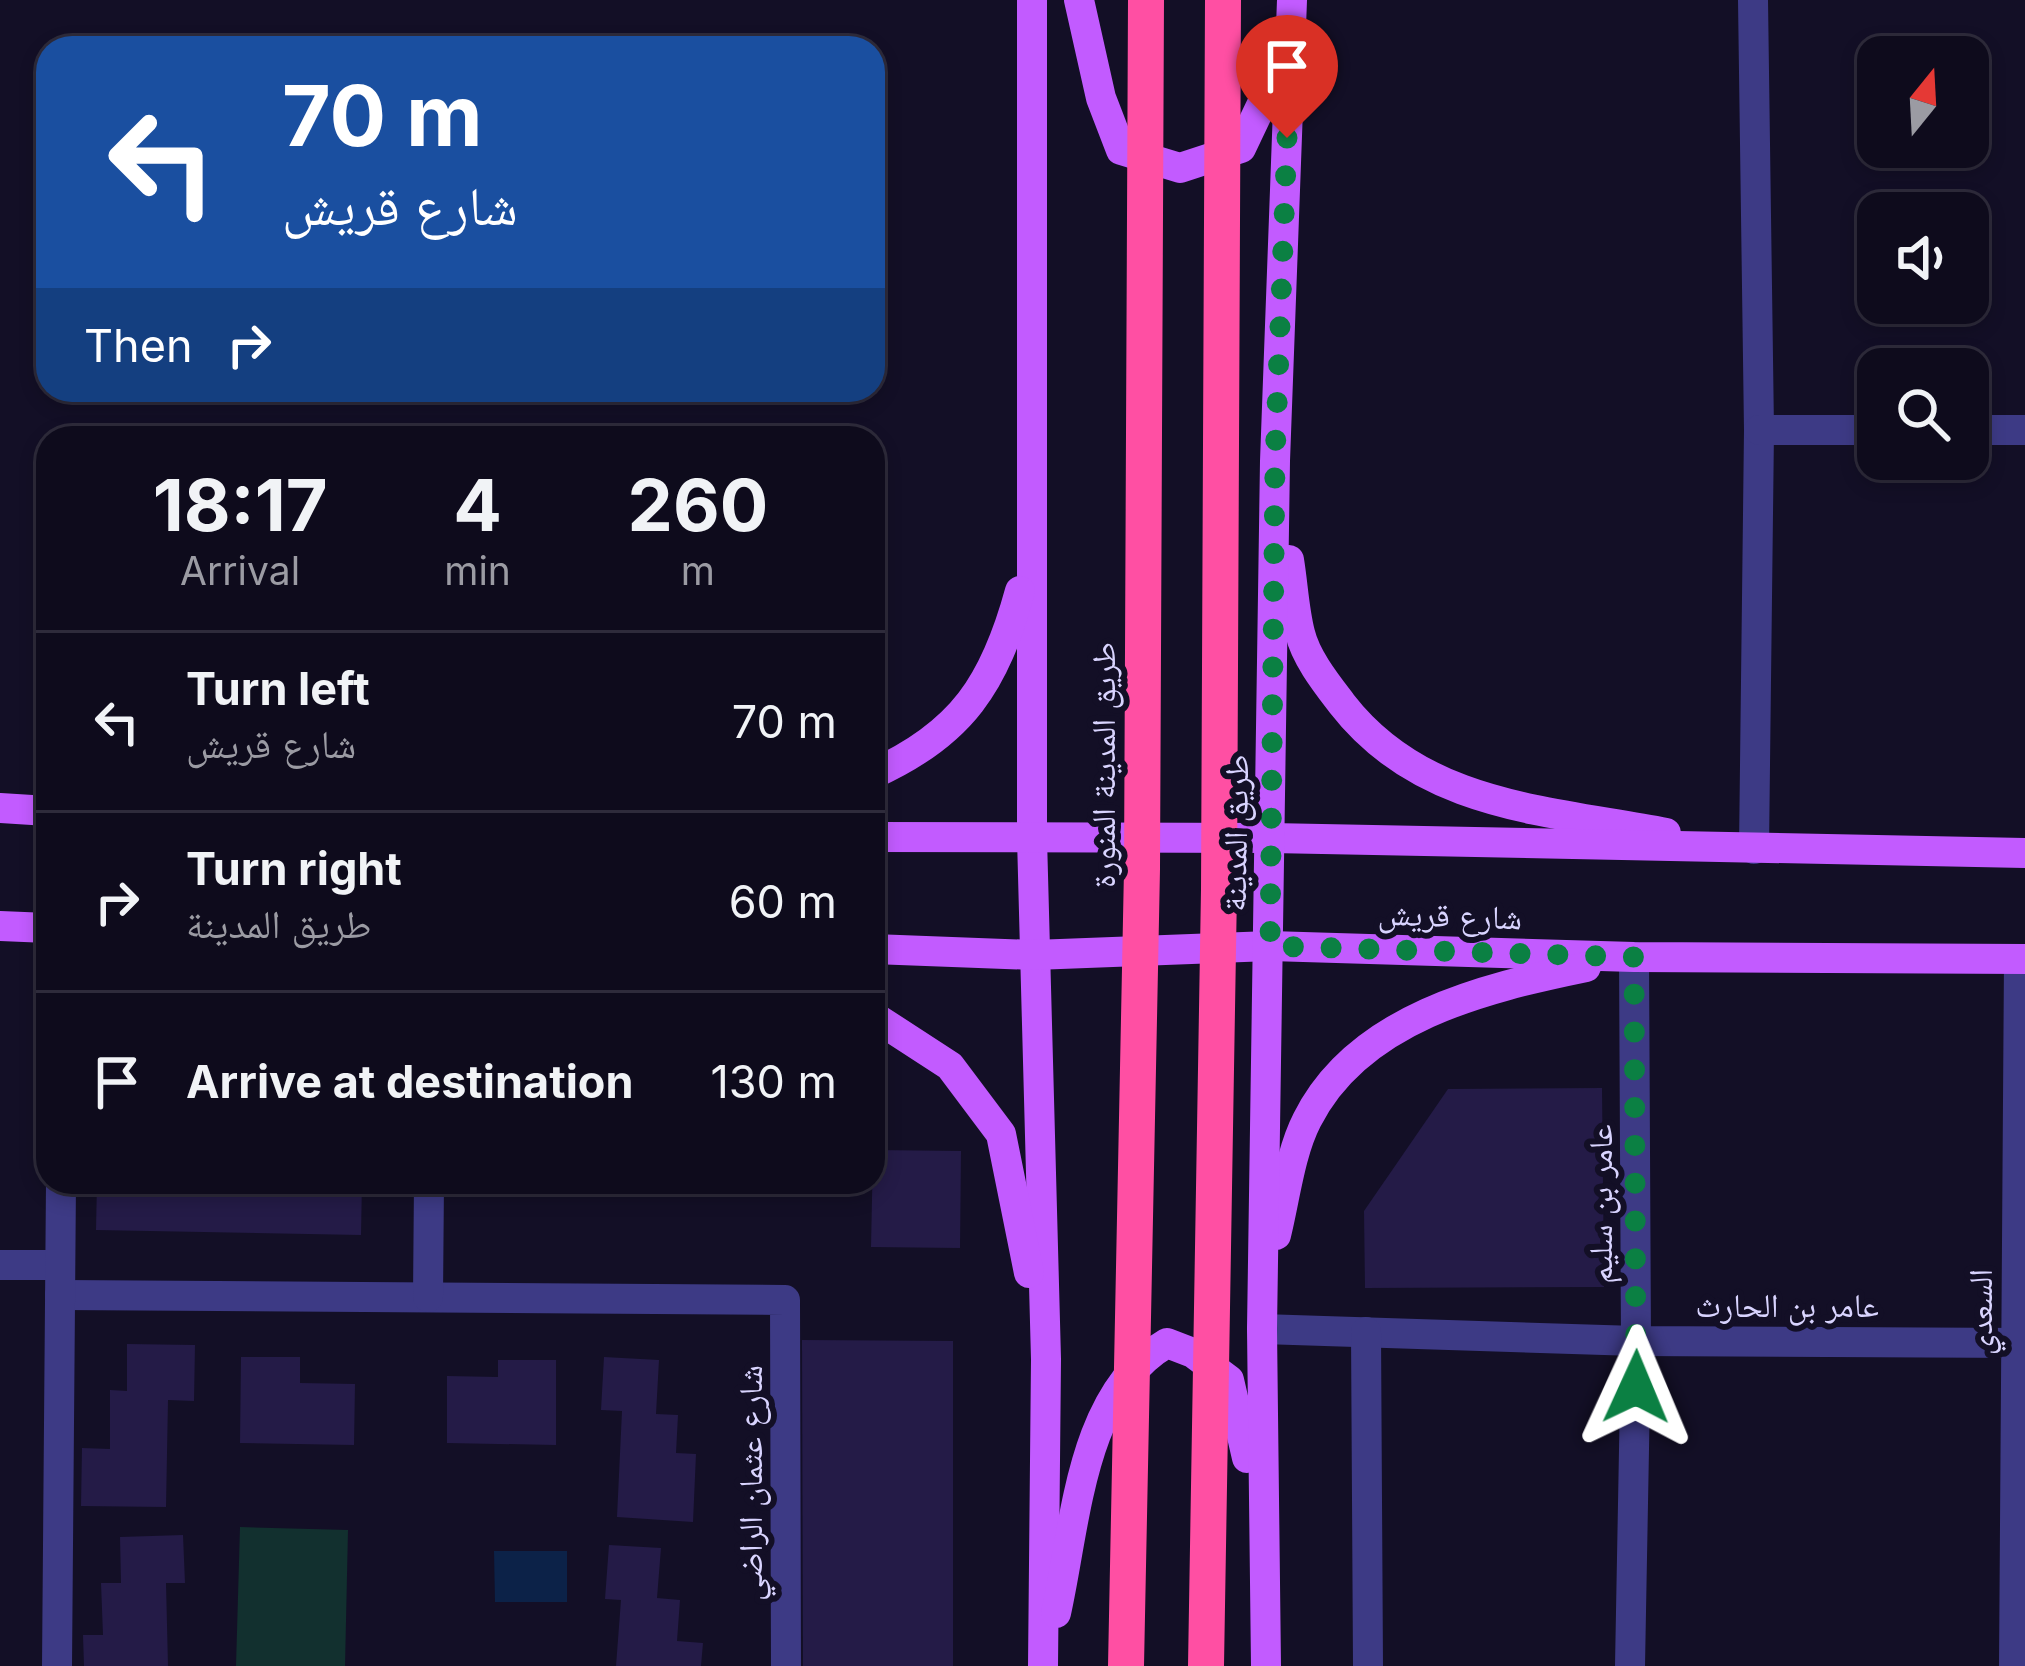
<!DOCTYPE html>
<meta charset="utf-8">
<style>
body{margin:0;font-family:Inter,"Noto Naskh Arabic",sans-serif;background:#171425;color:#f1f3f6;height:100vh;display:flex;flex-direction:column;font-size:45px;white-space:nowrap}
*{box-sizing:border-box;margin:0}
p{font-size:39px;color:#9b9ba3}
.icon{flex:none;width:66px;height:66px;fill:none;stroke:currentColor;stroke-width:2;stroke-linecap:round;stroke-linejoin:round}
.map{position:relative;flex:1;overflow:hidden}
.sheet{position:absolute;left:36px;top:426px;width:849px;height:768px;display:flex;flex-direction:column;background:#0e0b1c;border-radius:36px;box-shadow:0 6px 18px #0003,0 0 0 3px #2e2b3b}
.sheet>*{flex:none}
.banner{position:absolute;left:36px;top:36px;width:849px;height:366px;border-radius:36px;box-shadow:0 6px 18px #0003,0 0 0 3px #2e2b3b;background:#1a4fa0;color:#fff;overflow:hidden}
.needle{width:78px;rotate:18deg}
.tools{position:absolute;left:1857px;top:36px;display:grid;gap:24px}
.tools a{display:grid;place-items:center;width:132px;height:132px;border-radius:24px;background:#0e0b1c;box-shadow:0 6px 18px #0003,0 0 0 3px #2e2b3b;font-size:60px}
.pin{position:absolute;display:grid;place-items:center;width:102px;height:102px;color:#fff;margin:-123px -51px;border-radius:50% 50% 50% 0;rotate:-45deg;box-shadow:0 0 12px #0007}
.pin .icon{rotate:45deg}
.me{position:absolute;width:132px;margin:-66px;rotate:1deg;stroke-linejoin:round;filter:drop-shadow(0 0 9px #0008)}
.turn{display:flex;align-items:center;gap:42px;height:252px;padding:0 48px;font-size:54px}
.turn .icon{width:156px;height:156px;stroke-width:2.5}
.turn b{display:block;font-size:84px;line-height:102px}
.then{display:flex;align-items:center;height:114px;padding:0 48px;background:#0003;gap:24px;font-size:45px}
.eta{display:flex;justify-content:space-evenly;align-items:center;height:204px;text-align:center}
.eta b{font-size:72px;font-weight:700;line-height:84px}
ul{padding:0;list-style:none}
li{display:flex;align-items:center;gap:36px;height:180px;padding:0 48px;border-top:3px solid #2e2b3b}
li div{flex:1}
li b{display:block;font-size:45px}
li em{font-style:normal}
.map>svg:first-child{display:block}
.green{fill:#12302f}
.water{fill:#0c2248}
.building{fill:#241b47}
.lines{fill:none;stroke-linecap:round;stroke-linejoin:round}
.minor{stroke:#3d3a85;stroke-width:30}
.major{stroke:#c25bff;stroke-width:30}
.highway-bridge{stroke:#ff4fa3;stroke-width:36}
.route{stroke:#0b8043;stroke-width:21;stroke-dasharray:0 37.8}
.labels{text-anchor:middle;stroke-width:12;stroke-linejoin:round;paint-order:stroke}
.street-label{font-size:33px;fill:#d9d4ff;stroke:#130f26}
</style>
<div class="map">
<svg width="2025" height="1666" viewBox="0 0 2025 1666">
<rect width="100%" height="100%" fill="#130f26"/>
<polygon class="green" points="240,1527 348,1530 345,1666 236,1666"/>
<polygon class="water" points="494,1551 567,1551 567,1602 495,1602"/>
<g class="building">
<polygon points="1602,1088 1604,1287 1365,1288 1364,1211 1448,1089"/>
<polygon points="873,1150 961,1151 960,1248 871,1247"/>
<polygon points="97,1182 362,1182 361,1235 96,1230"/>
<polygon points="802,1340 953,1341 953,1666 803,1666"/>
<polygon points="127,1344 195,1345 194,1401 168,1400 166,1507 81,1506 82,1448 110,1449 110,1390 127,1391"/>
<polygon points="241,1357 300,1357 300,1383 355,1384 354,1445 240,1443"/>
<polygon points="604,1357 659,1360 656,1414 678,1415 676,1453 696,1454 693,1522 617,1517 622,1411 601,1410"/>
<polygon points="498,1360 556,1360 556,1445 447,1443 447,1376 498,1377"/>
<polygon points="183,1535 185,1583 166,1583 168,1666 84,1666 83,1635 103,1635 101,1583 121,1583 120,1537"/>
<polygon points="609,1545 661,1548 657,1598 680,1600 677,1641 703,1643 701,1666 616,1666 621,1600 605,1599"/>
</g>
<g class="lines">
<g class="minor">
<polyline points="1753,0 1759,430 1754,849"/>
<polyline points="1759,430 1878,430"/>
<polyline points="1968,430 2025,430"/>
<polyline points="0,1265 60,1265"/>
<polyline points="60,1295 785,1300 786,1666"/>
<polyline points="428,1297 429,1182"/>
<polyline points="1262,1329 1636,1341 2025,1343"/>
<polyline points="1366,1332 1368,1666"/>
<polyline points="57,1666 61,1182"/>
<polyline points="1630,1666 1636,1341 1634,957"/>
<polyline points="2014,1666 2019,959"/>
</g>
<g class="major">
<polyline points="1032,0 1032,838 1046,1359 1043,1666"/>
<polyline points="1079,0 1101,98 1121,150 1180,168 1241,148 1270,87 1274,53"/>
<path d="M1289 560C1293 584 1294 610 1300 633 1306 658 1326 683 1342 704 1422 807 1546 810 1666 833"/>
<path d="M873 774C962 734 995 683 1020 591"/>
<polyline points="0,808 48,811"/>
<polyline points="873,837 1271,838 2025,853"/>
<polyline points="0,926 48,928"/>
<polyline points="873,949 1034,955 1270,946 1634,957 2025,959"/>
<polyline points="873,1016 950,1066 1001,1134 1029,1273"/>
<path d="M1276 1235C1285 1199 1290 1153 1307 1120 1358 1018 1484 988 1586 967"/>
<path d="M1056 1613C1076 1524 1080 1393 1167 1343L1193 1353 1229 1380 1247 1458"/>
<polyline points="1266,1666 1262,1329 1275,461 1292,0"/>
</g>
<g class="highway-bridge">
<polyline points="1126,1666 1142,869 1146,0"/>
<polyline points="1206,1666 1219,890 1223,0"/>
</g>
</g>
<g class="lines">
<polyline class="route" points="1287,138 1275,461 1270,946 1634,957 1636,1387"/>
</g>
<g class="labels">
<g class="street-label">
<text transform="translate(1103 765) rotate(-90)" y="12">طريق المدينة المنورة</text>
<text transform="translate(1235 833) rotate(-89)" y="12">طريق المدينة</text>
<text transform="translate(1450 915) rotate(2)" y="12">شارع قريش</text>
<text transform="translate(1600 1204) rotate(-90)" y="12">عامر بن سليم</text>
<text x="1787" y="1317">عامر بن الحارث</text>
<text transform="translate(1980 1312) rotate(-90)" y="12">السعدي</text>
<text transform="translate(750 1483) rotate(-90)" y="12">شارع عثمان الراضي</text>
</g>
</g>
</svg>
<div class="tools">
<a><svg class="needle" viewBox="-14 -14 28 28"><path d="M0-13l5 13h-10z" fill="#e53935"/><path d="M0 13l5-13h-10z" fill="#9b9ba3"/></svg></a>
<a><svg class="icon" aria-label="sound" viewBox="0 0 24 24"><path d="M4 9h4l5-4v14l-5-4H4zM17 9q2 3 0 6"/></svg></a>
<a><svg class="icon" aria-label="search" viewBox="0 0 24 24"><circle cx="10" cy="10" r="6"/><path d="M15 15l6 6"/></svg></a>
</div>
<div class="pin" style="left:1287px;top:138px;background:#d93025"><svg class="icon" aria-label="arrive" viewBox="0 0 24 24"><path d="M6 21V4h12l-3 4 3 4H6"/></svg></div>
<svg class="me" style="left:1636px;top:1387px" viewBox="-20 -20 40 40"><path d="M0-17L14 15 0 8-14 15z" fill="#0b8043" stroke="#fff" stroke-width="4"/></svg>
<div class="banner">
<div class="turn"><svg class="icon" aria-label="left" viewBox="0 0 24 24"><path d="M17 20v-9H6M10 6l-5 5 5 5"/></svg><div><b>70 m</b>شارع قريش</div></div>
<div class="then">Then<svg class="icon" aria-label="right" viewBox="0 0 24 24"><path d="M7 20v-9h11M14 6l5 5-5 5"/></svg></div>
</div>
<section class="sheet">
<div class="eta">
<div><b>18:17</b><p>Arrival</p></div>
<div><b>4</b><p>min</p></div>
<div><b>260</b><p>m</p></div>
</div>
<ul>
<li><svg class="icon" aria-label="left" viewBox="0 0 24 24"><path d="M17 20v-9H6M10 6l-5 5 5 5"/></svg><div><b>Turn left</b><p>شارع قريش</p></div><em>70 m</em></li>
<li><svg class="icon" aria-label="right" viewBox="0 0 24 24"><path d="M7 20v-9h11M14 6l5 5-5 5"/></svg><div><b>Turn right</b><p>طريق المدينة</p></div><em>60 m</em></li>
<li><svg class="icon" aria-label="arrive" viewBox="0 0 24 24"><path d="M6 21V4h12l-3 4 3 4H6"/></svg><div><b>Arrive at destination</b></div><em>130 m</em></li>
</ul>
</section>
</div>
